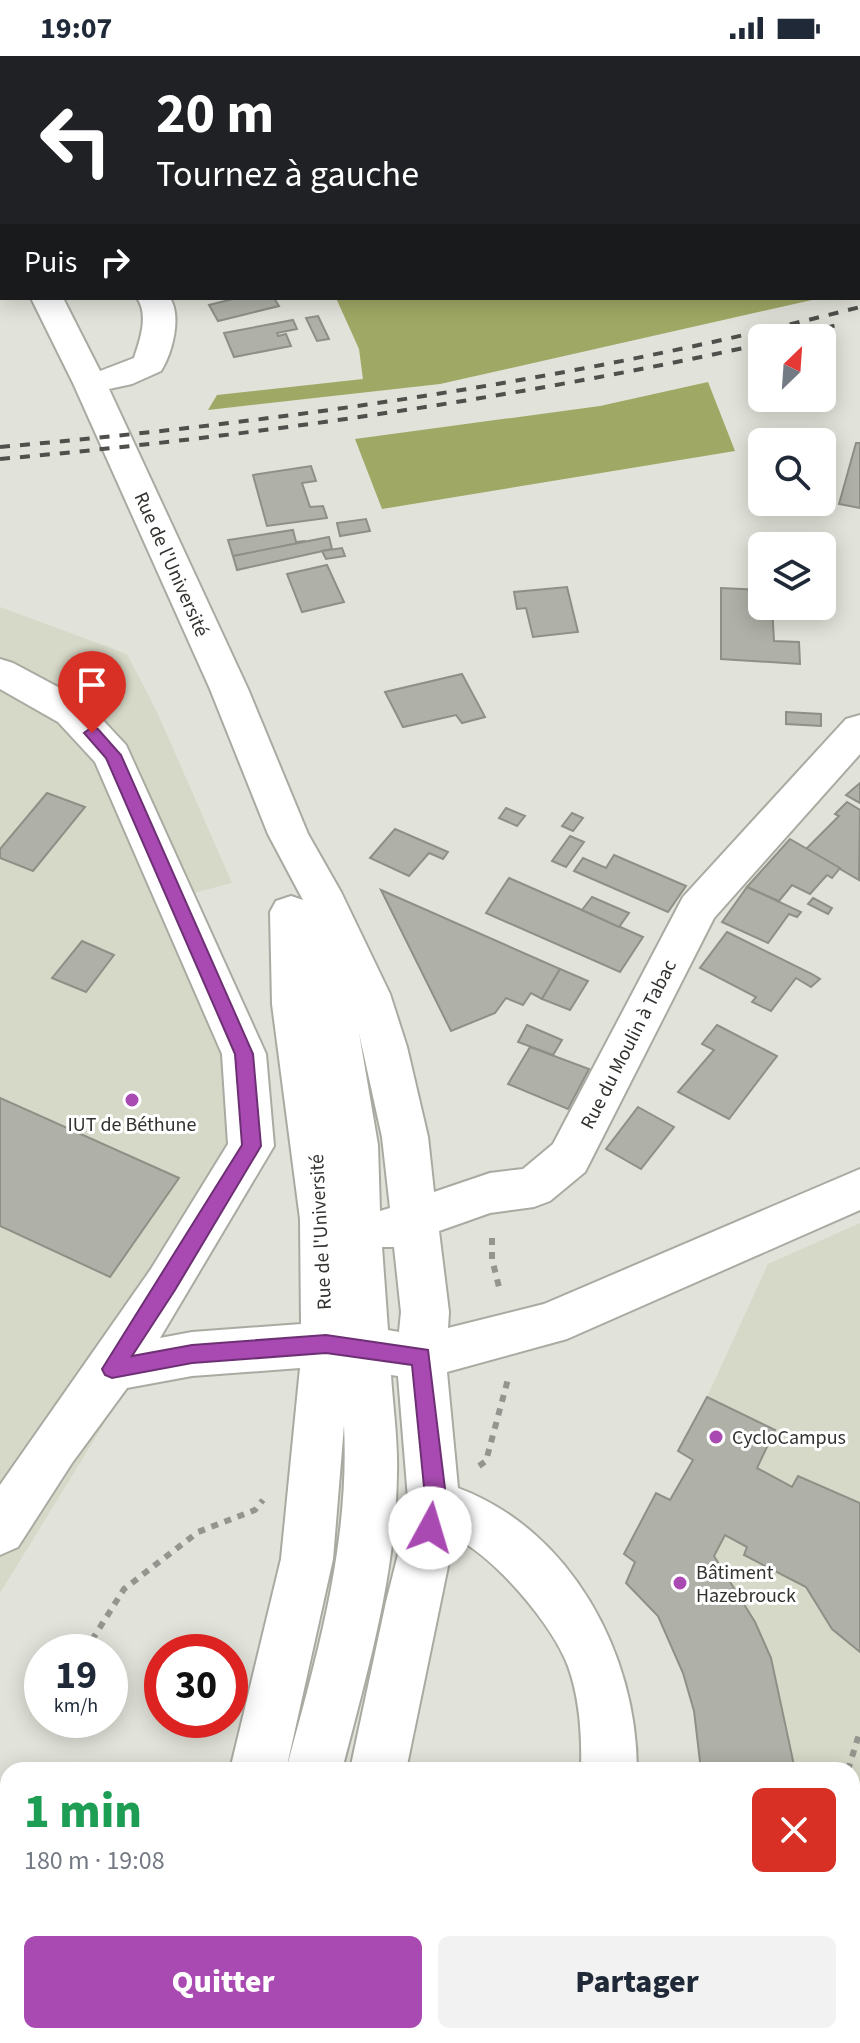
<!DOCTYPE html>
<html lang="fr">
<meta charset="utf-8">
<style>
body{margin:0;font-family:"Source Sans 3",sans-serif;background:#f2f2f3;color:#1f2937;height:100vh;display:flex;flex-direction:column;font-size:30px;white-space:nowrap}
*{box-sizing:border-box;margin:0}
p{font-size:26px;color:#747a83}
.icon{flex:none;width:44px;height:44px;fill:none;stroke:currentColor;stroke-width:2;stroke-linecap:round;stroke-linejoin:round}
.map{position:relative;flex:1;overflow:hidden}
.side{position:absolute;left:0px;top:1706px;width:860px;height:282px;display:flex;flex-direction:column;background:#fff;border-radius:24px 24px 0 0;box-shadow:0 4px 20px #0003}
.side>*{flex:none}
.guide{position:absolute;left:0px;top:0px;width:860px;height:244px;box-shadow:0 4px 20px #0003;background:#202124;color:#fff;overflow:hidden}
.needle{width:52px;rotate:25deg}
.controls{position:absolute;left:748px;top:268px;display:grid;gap:16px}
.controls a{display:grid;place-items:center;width:88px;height:88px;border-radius:12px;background:#fff;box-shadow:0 4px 20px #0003;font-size:40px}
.speed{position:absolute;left:24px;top:1578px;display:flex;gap:16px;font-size:40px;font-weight:700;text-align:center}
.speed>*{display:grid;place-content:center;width:104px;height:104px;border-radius:50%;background:#fff;box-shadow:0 4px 20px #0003;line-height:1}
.speed small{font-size:20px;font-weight:400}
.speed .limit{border:12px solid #d22;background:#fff;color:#111}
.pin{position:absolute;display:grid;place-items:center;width:68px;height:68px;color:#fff;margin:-82px -34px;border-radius:50% 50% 50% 0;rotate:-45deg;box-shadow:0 0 8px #0007}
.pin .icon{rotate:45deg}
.me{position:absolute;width:88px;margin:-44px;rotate:6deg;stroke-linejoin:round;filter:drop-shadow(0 0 6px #0008)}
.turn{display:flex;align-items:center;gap:28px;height:168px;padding:0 24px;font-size:36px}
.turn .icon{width:104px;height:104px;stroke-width:2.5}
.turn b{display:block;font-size:56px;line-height:68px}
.then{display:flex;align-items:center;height:76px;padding:0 24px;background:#0003;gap:16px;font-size:30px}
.round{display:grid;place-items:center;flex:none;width:84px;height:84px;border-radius:12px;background:#f2f2f3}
.overview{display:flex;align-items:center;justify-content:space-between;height:136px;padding:0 24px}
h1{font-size:48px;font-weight:800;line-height:60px;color:#1e9e55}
.button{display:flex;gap:16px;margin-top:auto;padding:16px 24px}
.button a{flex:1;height:92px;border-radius:12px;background:#a94ab2;color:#fff;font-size:32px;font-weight:800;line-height:92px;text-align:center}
.button a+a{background:#f2f2f3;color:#1f2937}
.status{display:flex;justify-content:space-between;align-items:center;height:56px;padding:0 40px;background:#fff;direction:ltr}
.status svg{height:22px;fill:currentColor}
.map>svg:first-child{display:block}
.built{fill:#d7d9c8}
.forest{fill:#a0a865}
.building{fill:#afb1a8;stroke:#8e9087;stroke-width:2}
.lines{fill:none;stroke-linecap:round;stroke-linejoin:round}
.minor-casing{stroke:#a9aba2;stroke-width:4}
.path{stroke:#94958e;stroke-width:6;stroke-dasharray:7 7;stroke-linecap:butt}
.minor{fill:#fff;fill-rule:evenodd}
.rail{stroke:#4f504b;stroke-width:4;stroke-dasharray:10 10;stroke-linecap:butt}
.route{fill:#a94ab2;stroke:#6e3074;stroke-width:2}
.poi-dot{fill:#a94ab2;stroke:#fff;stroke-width:3}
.labels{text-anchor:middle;stroke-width:6;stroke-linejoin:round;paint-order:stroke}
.street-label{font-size:20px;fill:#32332f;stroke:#fff}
.poi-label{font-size:20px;fill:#32332f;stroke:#fff;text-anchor:start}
</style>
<div class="status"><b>19:07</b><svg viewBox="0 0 49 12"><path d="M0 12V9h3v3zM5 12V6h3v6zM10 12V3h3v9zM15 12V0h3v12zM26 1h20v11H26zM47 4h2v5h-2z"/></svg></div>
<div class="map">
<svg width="860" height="1987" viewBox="0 0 860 1987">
<rect width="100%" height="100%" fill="#e1e2d9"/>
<g class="built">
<polygon points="0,551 127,598 157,656 232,827 194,837 263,1002 266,1086 238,1150 0,1537"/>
<polygon points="860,1167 860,1987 559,1987 566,1980 852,1980 852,1714 701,1714 694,1655 683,1617 658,1560 626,1527 635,1506 624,1498 656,1437 670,1444 693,1404 678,1395 707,1341 768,1208"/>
</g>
<g class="forest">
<polygon points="336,242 821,242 440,328 208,354 217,339 363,323 359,293"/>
<polygon points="708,326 735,395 382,453 355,383 600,350"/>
</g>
<g class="building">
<polygon points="237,242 274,242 279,250 218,265 209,249"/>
<polygon points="318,260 329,283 317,285 306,262"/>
<polygon points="293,264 297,273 277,277 278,280 286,278 291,290 234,301 224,277"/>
<polygon points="856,387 860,387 860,452 839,448"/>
<polygon points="311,410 316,425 302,427 310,451 323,450 327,462 267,470 253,419"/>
<polygon points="366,463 370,475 340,480 337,467"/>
<polygon points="293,474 296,486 305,485 306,487 233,500 228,484"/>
<polygon points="329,481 332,493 237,514 233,500"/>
<polygon points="342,492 345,500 326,503 322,495"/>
<polygon points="327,509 344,546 302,556 287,518"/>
<polygon points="567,531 578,576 533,581 526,552 517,553 514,536"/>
<polygon points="721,532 762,534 762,550 772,550 774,585 799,586 800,608 721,603"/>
<polygon points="462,618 485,661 462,667 456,659 403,671 385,636"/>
<polygon points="786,656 821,658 821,670 786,668"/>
<polygon points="860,727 860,747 846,739"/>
<polygon points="47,737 85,751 33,815 0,802 0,793"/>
<polygon points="847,746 860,754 859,824 806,793 839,760 835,758"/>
<polygon points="506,752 525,760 517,770 499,762"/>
<polygon points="572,757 583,762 573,775 562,770"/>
<polygon points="395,773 448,796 443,803 429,797 409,820 370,802"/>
<polygon points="570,780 584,786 566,811 552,805"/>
<polygon points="790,783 840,812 832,822 827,819 810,838 792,829 779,845 747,831"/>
<polygon points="614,799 686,830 668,856 574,815 583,802 606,812"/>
<polygon points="509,822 582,854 643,881 620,916 486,857"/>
<polygon points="747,831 801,856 797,861 789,858 768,887 722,866"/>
<polygon points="381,834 560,913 542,943 531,937 523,949 506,942 495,957 451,975"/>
<polygon points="592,841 629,857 619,871 582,854"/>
<polygon points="813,842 832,852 828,858 808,848"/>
<polygon points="727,876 812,918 820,923 811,931 796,922 771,955 752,946 756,941 700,912"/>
<polygon points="82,885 114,899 86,936 52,922"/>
<polygon points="560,913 588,925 570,954 542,943"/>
<polygon points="527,969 562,984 553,999 518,986"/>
<polygon points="717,969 777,1000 729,1063 678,1036 714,994 702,988"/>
<polygon points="530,991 589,1013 568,1053 508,1028"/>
<polygon points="0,1042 179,1122 110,1221 0,1170"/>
<polygon points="638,1051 674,1071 641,1113 606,1093"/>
<polygon points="707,1341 775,1374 757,1412 792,1431 798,1420 860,1447 860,1596 832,1573 806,1531 744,1499 747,1491 725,1479 714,1500 755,1566 771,1602 795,1714 701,1714 694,1655 683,1617 658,1560 626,1527 635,1506 624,1498 656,1437 670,1444 693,1404 678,1395"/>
<polygon points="566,1980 721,1980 719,1987 559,1987"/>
</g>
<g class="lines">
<g class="minor-casing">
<g id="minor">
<polygon points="489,0 517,0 518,2 490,2"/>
<rect x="0" y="152" width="2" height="22"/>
<path d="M31 242H63L100 315 134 302C140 284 149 259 137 242H170C182 261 172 298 161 315L132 328 109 333 248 633 308 778 341 836 390 938 407 991 428 1081 434 1136 490 1117 523 1113 553 1088 683 841 846 663 860 659V698L714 862 585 1116 550 1145 534 1151 490 1157 439 1175 449 1256 448 1272 544 1248 860 1113V1154L567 1283 447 1316 458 1432C571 1474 637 1598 637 1714H581C582 1680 580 1643 568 1610 552 1568 495 1501 454 1481L406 1714H350L386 1546 409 1455 398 1320 391 1319C393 1351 398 1385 397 1417 396 1519 367 1617 342 1714H286C317 1600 350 1488 344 1369L333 1503 286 1714H230L281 1503 300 1312 192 1320 127 1332 72 1407 18 1491 0 1499V1429L151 1213 228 1088 222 998 95 706 58 666 0 633V603L13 607 86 646 126 689 266 998 274 1090 160 1282 192 1276 301 1268 300 1163 272 948 270 856 276 845 291 840 303 844 268 778 210 633 73 327ZM359 977 382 1081 390 1152 380 1155 378 1089ZM382 1191H394L401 1256 399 1276 388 1274Z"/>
<polygon points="0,1841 8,1844 8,1903 0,1900"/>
<polygon points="154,1980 260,1980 257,1987 152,1987"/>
<polygon points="273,1980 333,1980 331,1987 271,1987"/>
<polygon points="381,1980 460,1980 457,1987 378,1987"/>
</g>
</g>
<g class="path">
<polyline points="492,1182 492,1203 500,1235"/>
<polyline points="479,1410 486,1405 508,1323"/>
<polyline points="92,1584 124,1533 198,1476 255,1454 263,1444"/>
<polyline points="848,1714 860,1675"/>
<polyline points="852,1980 860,1984"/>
</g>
<use href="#minor" class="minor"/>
<g class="rail">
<polyline points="786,282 841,268"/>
<path d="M0 391C292 365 575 324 860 251"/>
<path d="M0 403C257 380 510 343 762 288"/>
</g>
</g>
<polygon class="route" points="92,671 98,673 121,699 253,998 261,1090 175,1234 132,1300 192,1289 326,1279 428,1294 446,1441 438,1479 430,1482 423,1479 419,1472 425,1441 412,1309 326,1297 192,1307 112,1322 105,1319 102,1313 242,1089 235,998 106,702 84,677"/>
<g class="poi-dot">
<circle cx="132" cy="1044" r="8"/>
<circle cx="716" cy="1381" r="8"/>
<circle cx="680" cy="1527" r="8"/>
</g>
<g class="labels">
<g class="street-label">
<text transform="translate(172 508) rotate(66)" y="7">Rue de l'Université</text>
<text transform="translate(628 988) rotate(-63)" y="7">Rue du Moulin à Tabac</text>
<text transform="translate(320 1176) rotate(-93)" y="7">Rue de l'Université</text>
</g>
<g class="poi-label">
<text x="132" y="1075" text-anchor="middle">IUT de Béthune</text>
<text x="732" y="1388">CycloCampus</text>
<text x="696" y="1523">Bâtiment<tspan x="696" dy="23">Hazebrouck</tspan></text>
</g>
</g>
</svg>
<div class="controls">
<a><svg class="needle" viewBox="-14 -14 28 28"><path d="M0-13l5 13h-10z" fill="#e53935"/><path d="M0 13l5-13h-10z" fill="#747a83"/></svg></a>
<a><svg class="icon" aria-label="search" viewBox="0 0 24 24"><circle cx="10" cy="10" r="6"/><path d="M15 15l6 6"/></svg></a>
<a><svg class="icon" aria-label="layers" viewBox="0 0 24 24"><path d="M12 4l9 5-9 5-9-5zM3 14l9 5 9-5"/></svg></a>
</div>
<div class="speed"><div>19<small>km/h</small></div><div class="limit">30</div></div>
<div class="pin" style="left:92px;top:677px;background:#d93025"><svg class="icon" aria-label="arrive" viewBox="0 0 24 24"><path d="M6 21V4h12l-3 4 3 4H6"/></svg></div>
<svg class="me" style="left:430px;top:1472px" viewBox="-20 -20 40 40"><circle r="19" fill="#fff"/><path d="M0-13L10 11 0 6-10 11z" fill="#a94ab2"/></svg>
<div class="guide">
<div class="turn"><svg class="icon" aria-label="left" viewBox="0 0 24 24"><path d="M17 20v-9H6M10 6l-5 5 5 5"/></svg><div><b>20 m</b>Tournez à gauche</div></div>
<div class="then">Puis<svg class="icon" aria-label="right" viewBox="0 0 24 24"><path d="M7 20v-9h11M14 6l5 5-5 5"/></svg></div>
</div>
<section class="side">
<div class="overview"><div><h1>1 min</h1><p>180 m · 19:08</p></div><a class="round" style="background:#d93025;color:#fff"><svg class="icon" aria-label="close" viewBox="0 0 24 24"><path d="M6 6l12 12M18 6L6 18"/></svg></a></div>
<div class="button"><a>Quitter</a><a>Partager</a></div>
</section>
</div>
